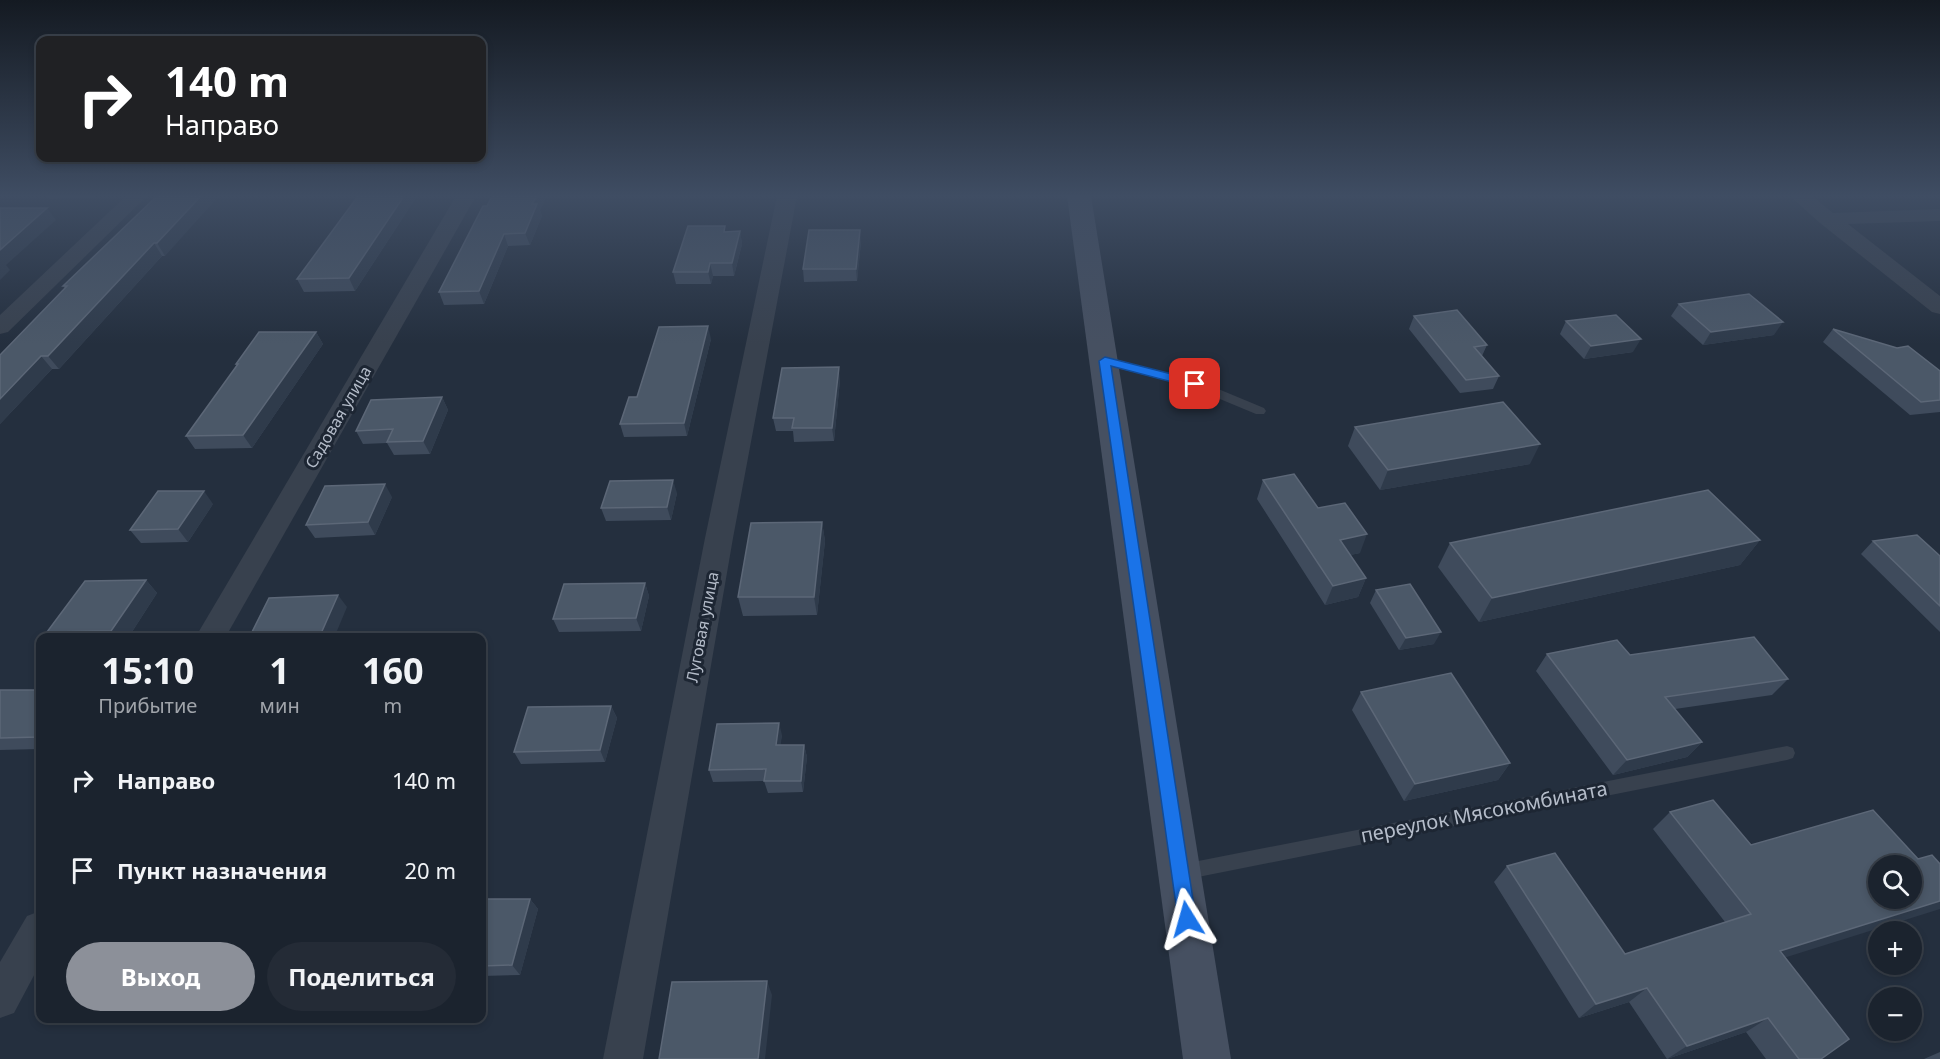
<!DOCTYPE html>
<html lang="ru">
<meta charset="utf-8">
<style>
body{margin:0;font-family:"Noto Sans",sans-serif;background:#242b36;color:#f1f3f6;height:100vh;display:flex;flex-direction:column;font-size:22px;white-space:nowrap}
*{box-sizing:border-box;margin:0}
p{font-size:20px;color:#a0a4aa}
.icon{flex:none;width:33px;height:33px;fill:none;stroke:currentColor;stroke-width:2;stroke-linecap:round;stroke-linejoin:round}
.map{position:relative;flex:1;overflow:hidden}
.drawer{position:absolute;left:36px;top:633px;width:450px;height:390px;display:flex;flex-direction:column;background:#1b232e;border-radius:12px;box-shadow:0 3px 9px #0003,0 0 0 2px #39404a}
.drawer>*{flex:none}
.banner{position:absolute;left:36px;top:36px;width:450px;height:126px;border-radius:12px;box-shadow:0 3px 9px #0003,0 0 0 2px #39404a;background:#202124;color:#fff;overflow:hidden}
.controls{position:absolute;left:1868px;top:855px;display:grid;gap:12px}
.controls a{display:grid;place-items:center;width:54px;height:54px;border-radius:50%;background:#1b232e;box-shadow:0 3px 9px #0003,0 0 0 2px #39404a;font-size:30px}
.pin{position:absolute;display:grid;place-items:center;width:51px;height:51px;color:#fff;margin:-26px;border-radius:12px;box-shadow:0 3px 9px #0006}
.me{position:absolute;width:66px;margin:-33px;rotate:352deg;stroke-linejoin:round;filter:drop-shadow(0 0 4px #0008)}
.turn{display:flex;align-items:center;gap:21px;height:126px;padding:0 30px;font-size:27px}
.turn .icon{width:78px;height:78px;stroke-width:2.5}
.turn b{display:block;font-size:42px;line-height:51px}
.eta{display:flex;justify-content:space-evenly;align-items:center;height:102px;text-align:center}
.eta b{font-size:36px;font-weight:700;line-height:42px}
.primary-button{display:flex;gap:12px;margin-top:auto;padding:12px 30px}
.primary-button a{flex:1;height:69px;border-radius:36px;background:#8c9099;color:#fff;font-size:24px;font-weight:700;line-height:69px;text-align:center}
.primary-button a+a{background:#242b36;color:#f1f3f6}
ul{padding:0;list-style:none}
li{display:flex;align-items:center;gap:18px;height:90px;padding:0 30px}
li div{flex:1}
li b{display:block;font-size:22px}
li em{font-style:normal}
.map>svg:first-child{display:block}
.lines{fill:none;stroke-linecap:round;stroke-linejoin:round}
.service{fill:#38414e;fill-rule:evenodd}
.minor{fill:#38414e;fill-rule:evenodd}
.secondary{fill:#465061;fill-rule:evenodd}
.wall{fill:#3f4b5c}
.shaded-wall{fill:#2f3b4b}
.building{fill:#4b5868;stroke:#5c6777;stroke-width:1.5;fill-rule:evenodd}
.route{fill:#1a73e8;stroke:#114b97;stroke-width:1.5}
.labels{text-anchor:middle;stroke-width:6;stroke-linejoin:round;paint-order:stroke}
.street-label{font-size:16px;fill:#b4bcc9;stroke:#1d2633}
.near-street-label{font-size:20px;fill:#b4bcc9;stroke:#1d2633}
</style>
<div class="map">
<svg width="1940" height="1059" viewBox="0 0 1940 1059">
<rect width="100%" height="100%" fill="#242f3e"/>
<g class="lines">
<g class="service">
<polygon points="1105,357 1199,381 1264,408 1266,411 1264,414 1256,414 1191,387 1101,364 1099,361"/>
<polygon points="1787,746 1793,748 1795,753 1793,758 1787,760 1183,880 1177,878 1174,872 1177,866 1183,864"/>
</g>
<g class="minor">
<polygon points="126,196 147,196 8,332 0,334 0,315"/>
<polygon points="456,196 476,196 225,638 195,638"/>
<polygon points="777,196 797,196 733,538 643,1059 603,1059 705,538"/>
<polygon points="1790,196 1812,196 1833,213 1940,209 1940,221 1848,224 1940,296 1940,314 1932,312 1820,223"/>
<polygon points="40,911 40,964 14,1013 0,1018 0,962 27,916"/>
</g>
<polygon class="secondary" points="1067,196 1091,196 1231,1059 1183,1059"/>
</g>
<g class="wall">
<polygon points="48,196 95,196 93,198 49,199"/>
<polygon points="157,196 165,256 162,256 59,369 52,369 0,424 0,355 65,289 63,286"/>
<polygon points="417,196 355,291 304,292 297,279"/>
<polygon points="492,196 547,196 540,210 542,216 530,245 508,246 484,304 444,305 439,292"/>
<polygon points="740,231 742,244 734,276 713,276 711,284 676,284 673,272 726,232"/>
<polygon points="861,242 857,281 804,282 803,269"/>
<polygon points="1679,304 1774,335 1703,345 1671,316"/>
<polygon points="1414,316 1487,345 1482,356 1499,376 1493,389 1460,393 1409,329"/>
<polygon points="1566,321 1633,352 1584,359 1560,334"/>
<polygon points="1833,329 1940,371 1940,412 1910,415 1823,342"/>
<polygon points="316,332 323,344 252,448 195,449 186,436 237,366 236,364"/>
<polygon points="711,339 687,436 624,437 620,424"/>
<polygon points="840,380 834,441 794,442 793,431 776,431 773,418"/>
<polygon points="442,397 448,410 430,454 394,455 387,443 363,444 356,431"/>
<polygon points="1355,427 1530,464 1380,490 1348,446"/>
<polygon points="1263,480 1318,508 1360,553 1350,555 1366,578 1358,597 1325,605 1257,499"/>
<polygon points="677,493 671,520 606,521 601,508"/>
<polygon points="392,497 375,535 315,538 306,525"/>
<polygon points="213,504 188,542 141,543 130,530"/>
<polygon points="822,522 825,541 817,615 743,616 738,597"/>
<polygon points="1760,540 1740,565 1479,622 1438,567 1450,543"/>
<polygon points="1873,541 1940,556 1940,632 1861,554"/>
<polygon points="146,580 157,593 128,638 53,638 47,632"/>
<polygon points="645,583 649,596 641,631 559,632 553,619"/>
<polygon points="1376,590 1434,644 1399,650 1370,603"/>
<polygon points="1547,654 1630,655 1788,679 1772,695 1675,709 1702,742 1687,757 1613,775 1536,671"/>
<polygon points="0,690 40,690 40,749 0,750"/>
<polygon points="1361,692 1510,763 1498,780 1404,801 1352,710"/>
<polygon points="611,706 617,718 605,762 521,764 514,752"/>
<polygon points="782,735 780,745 804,745 807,757 803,792 768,793 764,781 713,782 709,770"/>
<polygon points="1670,812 1785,957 1821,1059 1766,1059 1746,1032 1667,1059 1629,1002 1579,1018 1494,882 1507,866 1625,954 1725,922 1653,829"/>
<polygon points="482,899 530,899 538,909 520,975 482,976"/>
<polygon points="1940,1052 1940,1059 1924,1059"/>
</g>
<g class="shaded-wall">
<polygon points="201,196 219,196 165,256 157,243"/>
<polygon points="404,196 417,196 355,291 349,278"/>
<polygon points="537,196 547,196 540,210 542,216 530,245 525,233 532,204"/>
<polygon points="47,208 56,220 6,265 10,270 0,280 0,250"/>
<polygon points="860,230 861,242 857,281 856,269"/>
<polygon points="740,231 742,244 734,276 732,263"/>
<polygon points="504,234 508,246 484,304 479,291"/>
<polygon points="154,243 162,256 59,369 48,356"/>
<polygon points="710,263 713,276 711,284 708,272"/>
<polygon points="1783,322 1774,335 1703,345 1711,332"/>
<polygon points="708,326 711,339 687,436 684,423"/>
<polygon points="316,332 323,344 252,448 243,435"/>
<polygon points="1641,339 1633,352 1584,359 1591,346"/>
<polygon points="41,356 52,369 0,424 0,399"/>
<polygon points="839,367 840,380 834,441 832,428"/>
<polygon points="442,397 448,410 430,454 423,441"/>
<polygon points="1540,444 1530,464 1380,490 1388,470"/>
<polygon points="673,480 677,493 671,520 667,507"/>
<polygon points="385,484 392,497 375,535 368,522"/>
<polygon points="204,491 213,504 188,542 178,529"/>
<polygon points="822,522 825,541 817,615 814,597"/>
<polygon points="1367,534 1360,553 1332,559 1340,540"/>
<polygon points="1760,540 1740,565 1479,622 1492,598"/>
<polygon points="1366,578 1358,597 1325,605 1333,586"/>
<polygon points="146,580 157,593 128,638 117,638 111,631"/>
<polygon points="645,583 649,596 641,631 636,618"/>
<polygon points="338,595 347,607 334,638 319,638"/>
<polygon points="1441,632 1434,644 1399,650 1406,638"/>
<polygon points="611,706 617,718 605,762 600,750"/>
<polygon points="779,723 782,735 779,757 776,745"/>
<polygon points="1702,742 1687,757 1613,775 1627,760"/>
<polygon points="804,745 807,757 803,792 801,781"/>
<polygon points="1510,763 1498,780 1404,801 1415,784"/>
<polygon points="530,899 538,909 520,975 512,965"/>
<polygon points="1940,901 1940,909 1758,966 1780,951"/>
<polygon points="767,981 772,995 765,1059 758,1059"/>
<polygon points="1647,988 1629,1002 1579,1018 1596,1004"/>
<polygon points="1768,1018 1746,1032 1667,1059 1687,1046"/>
</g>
<g class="building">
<polygon points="157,196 201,196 157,243 154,243 48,356 41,356 0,399 0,355 67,286 63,286"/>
<polygon points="358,196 404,196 349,278 297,279"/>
<polygon points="492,196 537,196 532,204 537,204 525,233 504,234 479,291 439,292 483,206 487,206"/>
<polygon points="0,208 47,208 0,250"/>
<polygon points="688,226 725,226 724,232 740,231 732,263 710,263 708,272 673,272"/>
<polygon points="809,230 860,230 856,269 803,269"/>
<polygon points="1749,294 1783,322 1711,332 1679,304"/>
<polygon points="1457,310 1487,345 1474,347 1499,376 1466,380 1414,316"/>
<polygon points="1616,315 1641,339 1591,346 1566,321"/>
<polygon points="708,326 684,423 620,424 629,397 637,397 659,327"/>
<polygon points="1833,329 1897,348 1908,346 1940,371 1940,400 1921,402"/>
<polygon points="259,332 316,332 243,435 186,436 238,364 236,364"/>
<polygon points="839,367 832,428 792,428 794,418 773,418 782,368"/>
<polygon points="442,397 423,441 387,442 393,429 356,431 371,400"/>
<polygon points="1503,402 1540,444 1388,470 1355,427"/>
<polygon points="1294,474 1318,508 1345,503 1367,534 1340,540 1366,578 1333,586 1263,480"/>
<polygon points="673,480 667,507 601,508 610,481"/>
<polygon points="385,484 368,522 306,525 325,486"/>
<polygon points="1708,490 1760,540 1492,598 1450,543"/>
<polygon points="158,491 204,491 178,529 130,530"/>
<polygon points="822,522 814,597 738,597 751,523"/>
<polygon points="1917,535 1940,556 1940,606 1873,541"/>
<polygon points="146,580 111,631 47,632 85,581"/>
<polygon points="645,583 636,618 553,619 564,584"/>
<polygon points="1410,584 1441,632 1406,638 1376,590"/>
<polygon points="338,595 319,638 249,638 269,598"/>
<polygon points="1754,637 1788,679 1665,697 1702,742 1627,760 1547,654 1617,640 1630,655"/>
<polygon points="1451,673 1510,763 1415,784 1361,692"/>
<polygon points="0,690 40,690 40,735 39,737 0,738"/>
<polygon points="611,706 600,750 514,752 528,707"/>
<polygon points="779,723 776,745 804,745 801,781 764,781 766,769 709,770 717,724"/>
<path d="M1713 800 1751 845 1873 810 1918 859 1932 855 1940 864V901L1780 951 1849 1039 1821 1059H1799L1768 1018 1687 1046 1647 988 1596 1004 1507 866 1555 853 1625 954 1751 914 1670 812ZM1878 866H1911V898H1878Z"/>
<polygon points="482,899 530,899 512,965 482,966"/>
<polygon points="767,981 758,1059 659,1059 672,982"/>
</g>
<linearGradient id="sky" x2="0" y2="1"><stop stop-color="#141a22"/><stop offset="0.57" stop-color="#3f4d63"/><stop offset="1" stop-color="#3f4d63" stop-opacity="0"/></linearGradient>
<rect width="1940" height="344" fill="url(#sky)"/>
<polygon class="route" points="1105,357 1199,381 1201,384 1195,388 1111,366 1196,919 1194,925 1187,928 1181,925 1178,919 1099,361"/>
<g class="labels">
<g class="street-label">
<text transform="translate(338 417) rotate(-60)" y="6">Садовая улица</text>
<text transform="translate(702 627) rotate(-79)" y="6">Луговая улица</text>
</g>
<g class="near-street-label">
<text transform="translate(1484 812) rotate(-11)" y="7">переулок Мясокомбината</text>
</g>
</g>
</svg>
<div class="controls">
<a><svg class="icon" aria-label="search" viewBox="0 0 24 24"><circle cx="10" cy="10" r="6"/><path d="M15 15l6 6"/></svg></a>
<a>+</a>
<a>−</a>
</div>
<div class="pin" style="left:1195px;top:384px;background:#d93025"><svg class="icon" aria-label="arrive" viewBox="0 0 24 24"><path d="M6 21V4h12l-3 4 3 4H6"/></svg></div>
<svg class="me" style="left:1187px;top:919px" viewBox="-20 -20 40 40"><path d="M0-17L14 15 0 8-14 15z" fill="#1a73e8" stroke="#fff" stroke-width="4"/></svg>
<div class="banner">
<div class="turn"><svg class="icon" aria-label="right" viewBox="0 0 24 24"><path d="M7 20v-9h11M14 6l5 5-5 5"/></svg><div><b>140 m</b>Направо</div></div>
</div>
<section class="drawer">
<div class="eta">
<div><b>15:10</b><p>Прибытие</p></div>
<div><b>1</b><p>мин</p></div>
<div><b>160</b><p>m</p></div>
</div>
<ul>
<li><svg class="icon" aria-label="right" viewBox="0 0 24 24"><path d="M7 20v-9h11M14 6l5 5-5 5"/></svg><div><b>Направо</b></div><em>140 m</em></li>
<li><svg class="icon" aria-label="arrive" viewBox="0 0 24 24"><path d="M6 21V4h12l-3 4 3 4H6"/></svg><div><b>Пункт назначения</b></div><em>20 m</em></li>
</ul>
<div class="primary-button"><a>Выход</a><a>Поделиться</a></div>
</section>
</div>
